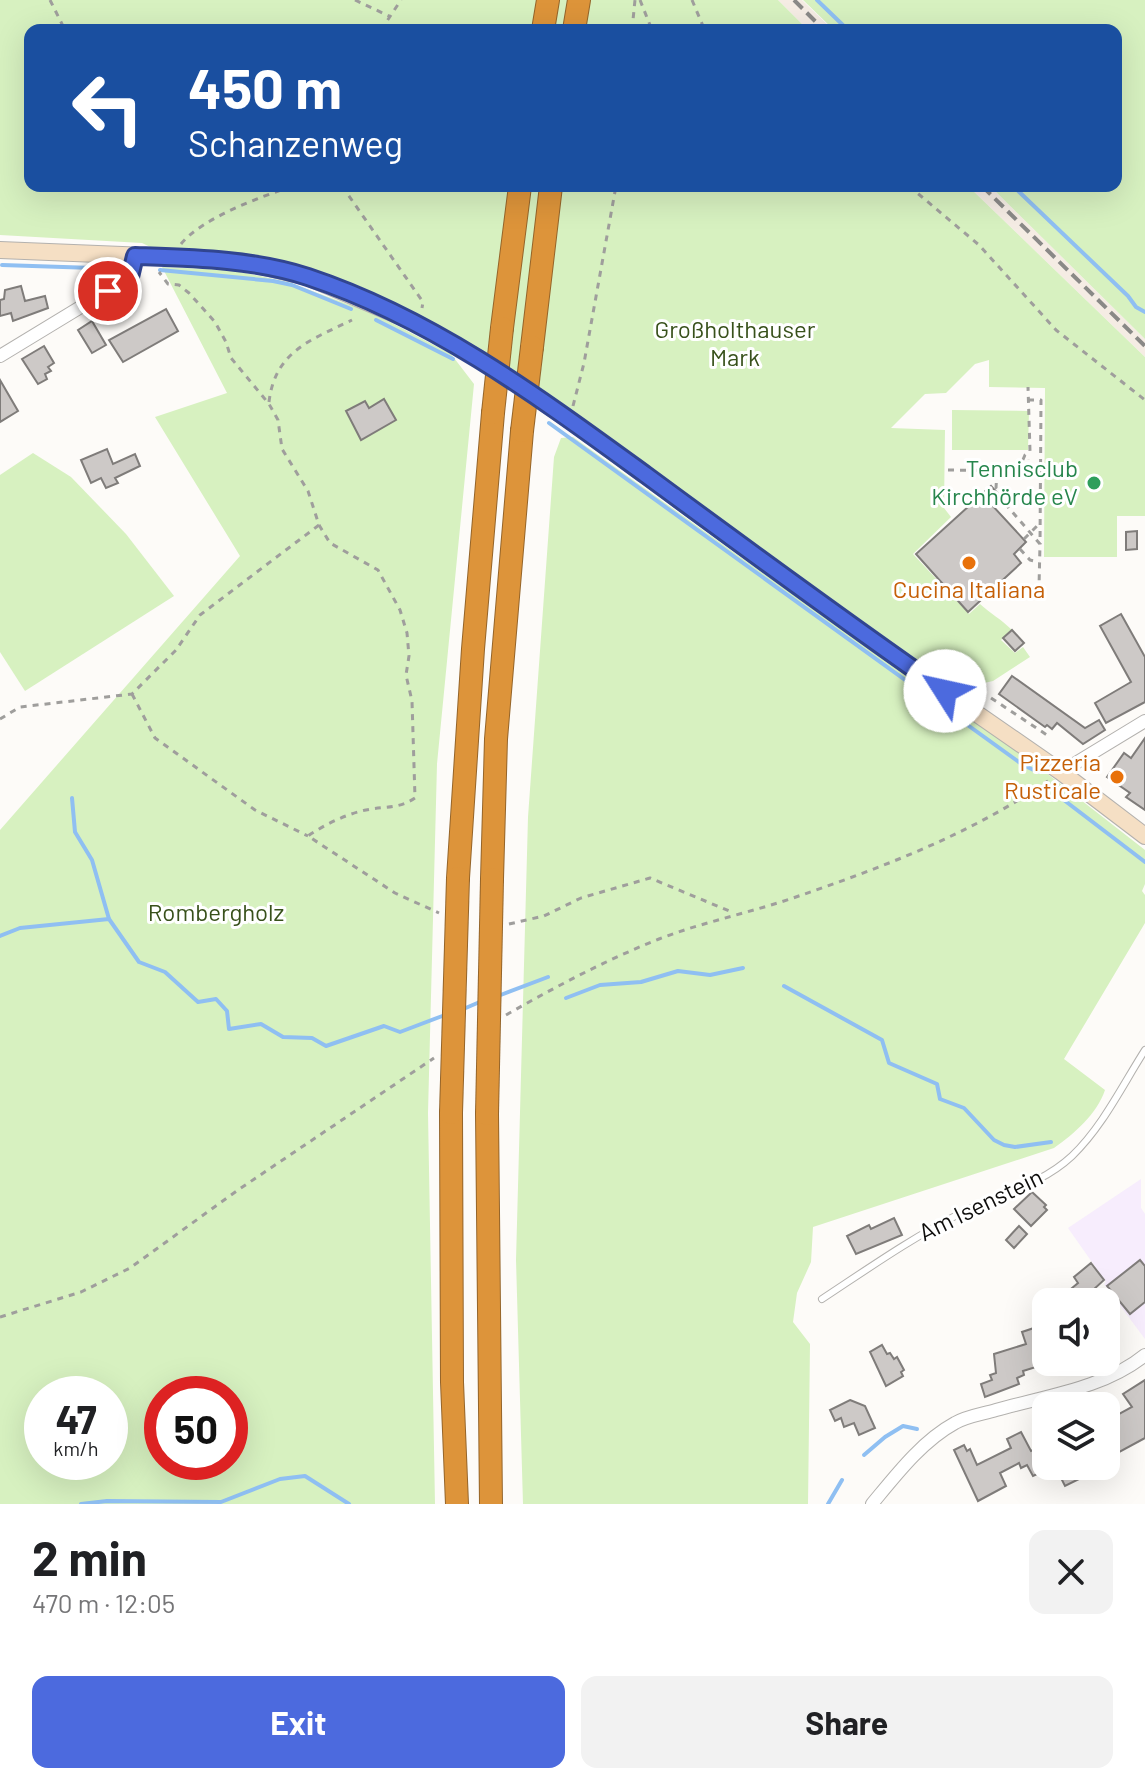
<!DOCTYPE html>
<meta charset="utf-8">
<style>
body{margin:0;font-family:Barlow,sans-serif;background:#f2f2f2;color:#202124;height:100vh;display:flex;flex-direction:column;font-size:30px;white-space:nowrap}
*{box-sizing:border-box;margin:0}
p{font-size:26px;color:#757577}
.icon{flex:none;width:44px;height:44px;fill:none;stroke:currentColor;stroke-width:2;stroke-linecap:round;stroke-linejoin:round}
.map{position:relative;height:1504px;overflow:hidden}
.drawer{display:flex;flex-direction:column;background:#fff;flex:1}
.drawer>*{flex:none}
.hud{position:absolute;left:24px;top:24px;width:1098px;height:168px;border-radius:16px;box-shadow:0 8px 32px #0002;background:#1a4fa0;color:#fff;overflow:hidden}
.tools{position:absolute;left:1032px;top:1288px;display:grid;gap:16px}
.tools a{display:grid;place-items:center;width:88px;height:88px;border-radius:16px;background:#fff;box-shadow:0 8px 32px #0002;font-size:40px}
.speed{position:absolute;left:24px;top:1376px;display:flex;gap:16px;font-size:40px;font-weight:700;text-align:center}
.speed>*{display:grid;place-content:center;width:104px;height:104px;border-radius:50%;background:#fff;box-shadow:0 8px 32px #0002;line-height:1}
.speed small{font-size:20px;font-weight:400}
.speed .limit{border:12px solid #d22;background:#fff;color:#111}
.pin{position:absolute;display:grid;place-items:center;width:68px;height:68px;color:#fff;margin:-34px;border:4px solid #fff;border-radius:50%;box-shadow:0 2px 8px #0007}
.me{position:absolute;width:88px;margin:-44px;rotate:305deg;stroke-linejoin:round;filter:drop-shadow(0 0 6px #0008)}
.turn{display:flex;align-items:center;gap:28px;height:168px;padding:0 32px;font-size:36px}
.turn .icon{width:104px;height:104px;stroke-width:2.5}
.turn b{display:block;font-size:56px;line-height:68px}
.round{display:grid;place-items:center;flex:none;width:84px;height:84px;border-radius:16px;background:#f2f2f2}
.summary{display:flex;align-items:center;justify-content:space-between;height:136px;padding:0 32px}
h1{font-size:48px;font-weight:700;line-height:60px}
.action{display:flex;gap:16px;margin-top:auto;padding:16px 32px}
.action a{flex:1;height:92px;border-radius:16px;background:#4c6ade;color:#fff;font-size:32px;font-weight:700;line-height:92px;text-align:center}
.action a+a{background:#f2f2f2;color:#202124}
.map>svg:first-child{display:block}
.built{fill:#f5ece4}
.education{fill:#f7edfd}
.green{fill:#d7f1c0;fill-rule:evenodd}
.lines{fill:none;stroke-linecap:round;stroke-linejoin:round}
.stream{stroke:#8fbff2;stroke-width:4}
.building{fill:#cdc9c7;stroke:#7f7c7a;stroke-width:2}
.lane-casing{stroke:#b3b1ae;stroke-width:8}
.street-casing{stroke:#b3b1ae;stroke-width:14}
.secondary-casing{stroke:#b3b1ae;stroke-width:18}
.highway-casing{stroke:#95652a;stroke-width:24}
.path{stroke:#9f9e9c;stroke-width:3;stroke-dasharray:6 6;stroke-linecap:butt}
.lane{stroke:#fff;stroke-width:6}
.street{stroke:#fff;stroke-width:12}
.secondary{stroke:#f5dfc4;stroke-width:16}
.highway{stroke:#dd943a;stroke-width:22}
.rail{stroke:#8a8987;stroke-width:4;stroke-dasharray:12 6;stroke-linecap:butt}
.highway-bridge-casing{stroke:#95652a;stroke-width:24;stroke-linecap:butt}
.highway-bridge{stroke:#dd943a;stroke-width:22}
.route-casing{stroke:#314590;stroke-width:20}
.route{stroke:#4c6ade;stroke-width:14}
.leisure-dot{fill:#2e9e5b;stroke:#fff;stroke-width:3}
.food-dot{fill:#e8710a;stroke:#fff;stroke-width:3}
.labels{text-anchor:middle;stroke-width:6;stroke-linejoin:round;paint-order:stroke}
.park-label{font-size:24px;fill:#38511b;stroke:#fff}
.leisure-label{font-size:24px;fill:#27864d;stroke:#fff;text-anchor:end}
.food-label{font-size:24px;fill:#c56008;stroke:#fff}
.street-label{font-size:24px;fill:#0e0d0c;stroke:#fff}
</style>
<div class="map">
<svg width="1145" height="1504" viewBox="0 0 1145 1504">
<rect width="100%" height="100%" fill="#fdfbf8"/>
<g class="built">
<polygon points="778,0 802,0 833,30 808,30"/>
<polygon points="968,186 990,186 1145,339 1145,357"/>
</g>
<polygon class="education" points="1141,1179 1141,1208 1145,1214 1145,1339 1104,1284 1106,1282 1068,1228"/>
<g class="green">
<path d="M0 0H778L808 30H30V186H968L1145 357V516H1117V557H1044L1045 388 989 387V360L975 364 946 393 925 394 891 428 945 430 944 508 951 517 913 554 969 614 980 604C991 614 1001 619 1012 630L1001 640 1015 653 1023 647 1030 657 993 681 984 683V687L971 694 875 643 480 359 307 277 171 257 142 243 0 235Z"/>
<polygon points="803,0 1145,0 1145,339 990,186 1116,186 1116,30 834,30"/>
<path d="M162 267 231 270 288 282 377 315 451 354 474 384 437 764 428 1113 435 1504H0V830L240 556 155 417 227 393ZM42 1394H110V1462H42ZM162 1394H230V1462H162Z"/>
<polygon points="952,410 1029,411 1028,450 952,450"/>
<path d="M573 437 852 637 1031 761 1145 850V884L1142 891 1145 895V923L1064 1059 1105 1090C1097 1114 1074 1134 1054 1148L813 1227 811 1262 797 1293 793 1322 810 1344 808 1504H523L516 1260 528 817 554 457 561 438Z"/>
<polygon points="33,453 71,477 126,534 174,596 25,691 0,652 0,475"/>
</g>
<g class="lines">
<g class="stream">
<polyline points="817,0 848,30"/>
<polyline points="1013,186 1128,296 1136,307 1145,312"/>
<polyline points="2,265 124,269"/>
<polyline points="160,270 273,281 292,285 351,309"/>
<polyline points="376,320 453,359"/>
<polyline points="549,423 1023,765 1038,772"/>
<polyline points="1056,794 1145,862"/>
<polyline points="72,798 75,832 92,860 109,919"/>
<polyline points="0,936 20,928 109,919 139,962 165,972 198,1002 216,999 227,1011 229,1029 261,1024 283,1037 312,1038 326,1046 384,1026 400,1032 445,1015"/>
<polyline points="784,986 882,1040 889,1063 937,1084 940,1099 964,1108 994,1140 1004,1145 1015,1147 1051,1142"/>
<polyline points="498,996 548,977"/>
<polyline points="566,998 600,985 641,982 678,971 710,975 743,968"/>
<polyline points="461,1010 482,1001"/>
<polyline points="864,1455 885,1437 903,1426 917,1429"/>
<polyline points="81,1504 107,1501 221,1502 280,1479 305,1476 349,1504"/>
<polyline points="828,1504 842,1480"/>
</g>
</g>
<g class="building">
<polygon points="21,286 25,301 45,296 48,308 13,321 11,313 0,316 0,300 4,299 5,290"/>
<polygon points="166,309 178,331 123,362 109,340"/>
<polygon points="92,321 106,345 92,353 78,330"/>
<polygon points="44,346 54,363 48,367 51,371 45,374 47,379 38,384 22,359"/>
<polygon points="0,380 18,411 0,422"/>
<polygon points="384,399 396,420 361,440 346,411 365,401 369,408"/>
<polygon points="107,449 113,464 135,454 140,466 115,478 118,483 106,488 101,478 91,483 81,460"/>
<polygon points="991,486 1000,496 991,504 1026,542 1014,554 1021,563 968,612 916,554"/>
<polygon points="1137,531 1137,549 1126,550 1126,532"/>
<polygon points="1121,614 1145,657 1145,702 1106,723 1095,703 1131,682 1100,626"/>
<polygon points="1012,630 1024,643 1015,651 1003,638"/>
<polygon points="1012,676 1085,728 1099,720 1105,730 1083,744 1057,723 1052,729 1047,725 1045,727 999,694"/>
<polygon points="1145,738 1145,810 1126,797 1130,793 1107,777 1124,753 1131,758"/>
<polygon points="1032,1192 1046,1205 1044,1207 1047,1210 1031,1226 1014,1209"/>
<polygon points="894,1218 902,1235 856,1254 847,1236 869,1225 871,1229"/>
<polygon points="1019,1226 1027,1234 1014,1248 1006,1240"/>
<polygon points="1140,1260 1145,1266 1145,1302 1130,1314 1107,1286"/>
<polygon points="1091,1263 1104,1280 1080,1302 1074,1302 1066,1293 1078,1283 1074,1277"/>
<polygon points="1046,1324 1046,1362 1049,1363 1023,1371 1024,1375 1017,1378 1019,1384 985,1397 981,1384 992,1380 990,1375 996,1373 994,1354 1026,1344 1022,1332"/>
<polygon points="882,1345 887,1354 890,1353 894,1359 897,1357 904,1370 901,1372 903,1376 886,1386 870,1352"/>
<polygon points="1145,1380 1145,1438 1112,1456 1111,1454 1106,1456 1106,1421 1132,1407 1123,1394"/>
<polygon points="850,1400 865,1406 875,1428 859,1435 854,1423 844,1427 841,1418 835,1421 830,1410"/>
<polygon points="1021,1432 1031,1451 1046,1444 1046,1470 1033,1476 1027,1465 1021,1468 1019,1463 1000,1473 1006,1486 978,1501 954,1450 964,1445 967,1451 970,1449 977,1465 1011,1448 1007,1439"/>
<polygon points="1055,1466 1072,1466 1079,1479 1065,1486"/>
</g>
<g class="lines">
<g class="lane-casing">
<path id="lane" d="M822 1299C869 1268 913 1237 963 1212 1000 1194 1041 1185 1072 1156 1103 1126 1122 1086 1145 1050"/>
</g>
<g class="street-casing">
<g id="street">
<polyline points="0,356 130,277 135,256"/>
<polyline points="1061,772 1145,721"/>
<path d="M872 1504C896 1475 922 1441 955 1423 967 1416 983 1414 996 1410 1045 1396 1105 1388 1145 1355"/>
</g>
</g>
<g class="secondary-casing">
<polyline id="secondary" points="0,250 171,257 243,262 307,277 418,324 480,359 569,420 875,643 1061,772 1145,836"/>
</g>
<g class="highway-casing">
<g id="highway">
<polyline points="543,30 548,0"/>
<polyline points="574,30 579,0"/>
<polyline points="502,328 520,186"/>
<polyline points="532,347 551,186"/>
<polyline points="458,878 473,649 493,413"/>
<polyline points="492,879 496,739 522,431"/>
<polyline points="451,1113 452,1382 457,1504"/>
<polyline points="487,1114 491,1504"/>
</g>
</g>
<g class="path">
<polyline points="50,0 65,30"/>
<polyline points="355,0 389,16"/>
<polyline points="640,0 652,30"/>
<polyline points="692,0 703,26 709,30"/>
<polyline points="381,30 401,0"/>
<polyline points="632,30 635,0"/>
<polyline points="342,186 423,302 422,308"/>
<polyline points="909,186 979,245 1056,330 1145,400"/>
<path d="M181 244C202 218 260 197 293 186"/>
<polyline points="1028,400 1041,400 1040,544"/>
<path d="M269 402C275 351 311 340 352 320"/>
<polyline points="573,406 584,363 616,186"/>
<polyline points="948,470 1040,471"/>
<polyline points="997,471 996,488 1002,494 1002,500 1040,544 1039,587"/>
<polyline points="1018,471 1025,455 1030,451 1028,387"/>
<polyline points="1027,471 1028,459"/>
<path d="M319 525 330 543 378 570 400 610 407 633 409 656 406 675 412 701 415 798C399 809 385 806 366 810 346 814 324 825 308 836L395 893 439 913"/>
<polyline points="1024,539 1041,522"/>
<polyline points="1020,549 1030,560 1039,562"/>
<polyline points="132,694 155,738 255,810 308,836"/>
<polyline points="991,698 1050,737"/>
<polyline points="0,719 20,707 132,694 176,650 200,615 319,525 308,491 282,449 278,420 269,404 231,358 226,342 215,322 189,293 179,285 168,284 159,272"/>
<polyline points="509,924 544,916 581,898 650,878 734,913"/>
<path d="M506 1015C555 987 606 960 659 939 703 922 749 913 793 898 881 868 971 834 1048 781"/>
<polyline points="0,1317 81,1292 130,1268 238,1190 434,1058"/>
</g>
<use href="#lane" class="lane"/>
<use href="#street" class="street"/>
<use href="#secondary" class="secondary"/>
<use href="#highway" class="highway"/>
<g class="rail">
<polyline points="794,0 824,30"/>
<polyline points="982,186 1145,346"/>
</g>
<g class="highway-bridge-casing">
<g id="highway-bridge">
<polyline points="493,413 502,328"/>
<polyline points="522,431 532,347"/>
<polyline points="451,1113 458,878"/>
<polyline points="487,1114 492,879"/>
</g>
</g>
<use href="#highway-bridge" class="highway-bridge"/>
</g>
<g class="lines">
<g class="route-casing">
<path id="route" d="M108 291 130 277 135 256C192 258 253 259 308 277 434 319 540 398 646 475 745 548 844 621 945 691"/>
</g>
<use href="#route" class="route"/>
</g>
<circle class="leisure-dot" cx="1094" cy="483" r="8"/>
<g class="food-dot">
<circle cx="969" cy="563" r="8"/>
<circle cx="1117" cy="777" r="8"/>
</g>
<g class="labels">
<g class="park-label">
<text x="735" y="338">Großholthauser<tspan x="735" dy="28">Mark</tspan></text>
<text x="216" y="921">Rombergholz</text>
</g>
<g class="leisure-label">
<text x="1078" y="477">Tennisclub<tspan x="1078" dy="28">Kirchhörde eV</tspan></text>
</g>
<g class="food-label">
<text x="969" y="598">Cucina Italiana</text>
<text x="1101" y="771" text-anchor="end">Pizzeria<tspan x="1101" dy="28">Rusticale</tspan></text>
</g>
<g class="street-label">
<text transform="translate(981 1205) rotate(-26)" y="8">Am Isenstein</text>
</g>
</g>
</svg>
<div class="tools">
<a><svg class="icon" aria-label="sound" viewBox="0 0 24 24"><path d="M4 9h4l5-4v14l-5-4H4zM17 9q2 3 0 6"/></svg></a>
<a><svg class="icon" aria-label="layers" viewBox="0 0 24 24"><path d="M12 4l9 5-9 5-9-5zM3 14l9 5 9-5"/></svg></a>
</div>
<div class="speed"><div>47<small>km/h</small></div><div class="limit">50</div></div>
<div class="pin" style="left:108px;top:291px;background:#d93025"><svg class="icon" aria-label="arrive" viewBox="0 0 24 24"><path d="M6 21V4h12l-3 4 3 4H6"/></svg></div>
<svg class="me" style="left:945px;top:691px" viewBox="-20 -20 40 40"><circle r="19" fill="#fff"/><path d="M0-13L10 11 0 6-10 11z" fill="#4c6ade"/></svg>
<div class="hud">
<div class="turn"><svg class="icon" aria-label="left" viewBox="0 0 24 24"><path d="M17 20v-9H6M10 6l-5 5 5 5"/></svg><div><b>450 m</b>Schanzenweg</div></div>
</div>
</div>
<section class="drawer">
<div class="summary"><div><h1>2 min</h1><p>470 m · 12:05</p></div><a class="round"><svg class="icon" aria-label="close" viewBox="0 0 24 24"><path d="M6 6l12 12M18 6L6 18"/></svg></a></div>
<div class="action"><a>Exit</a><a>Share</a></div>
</section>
